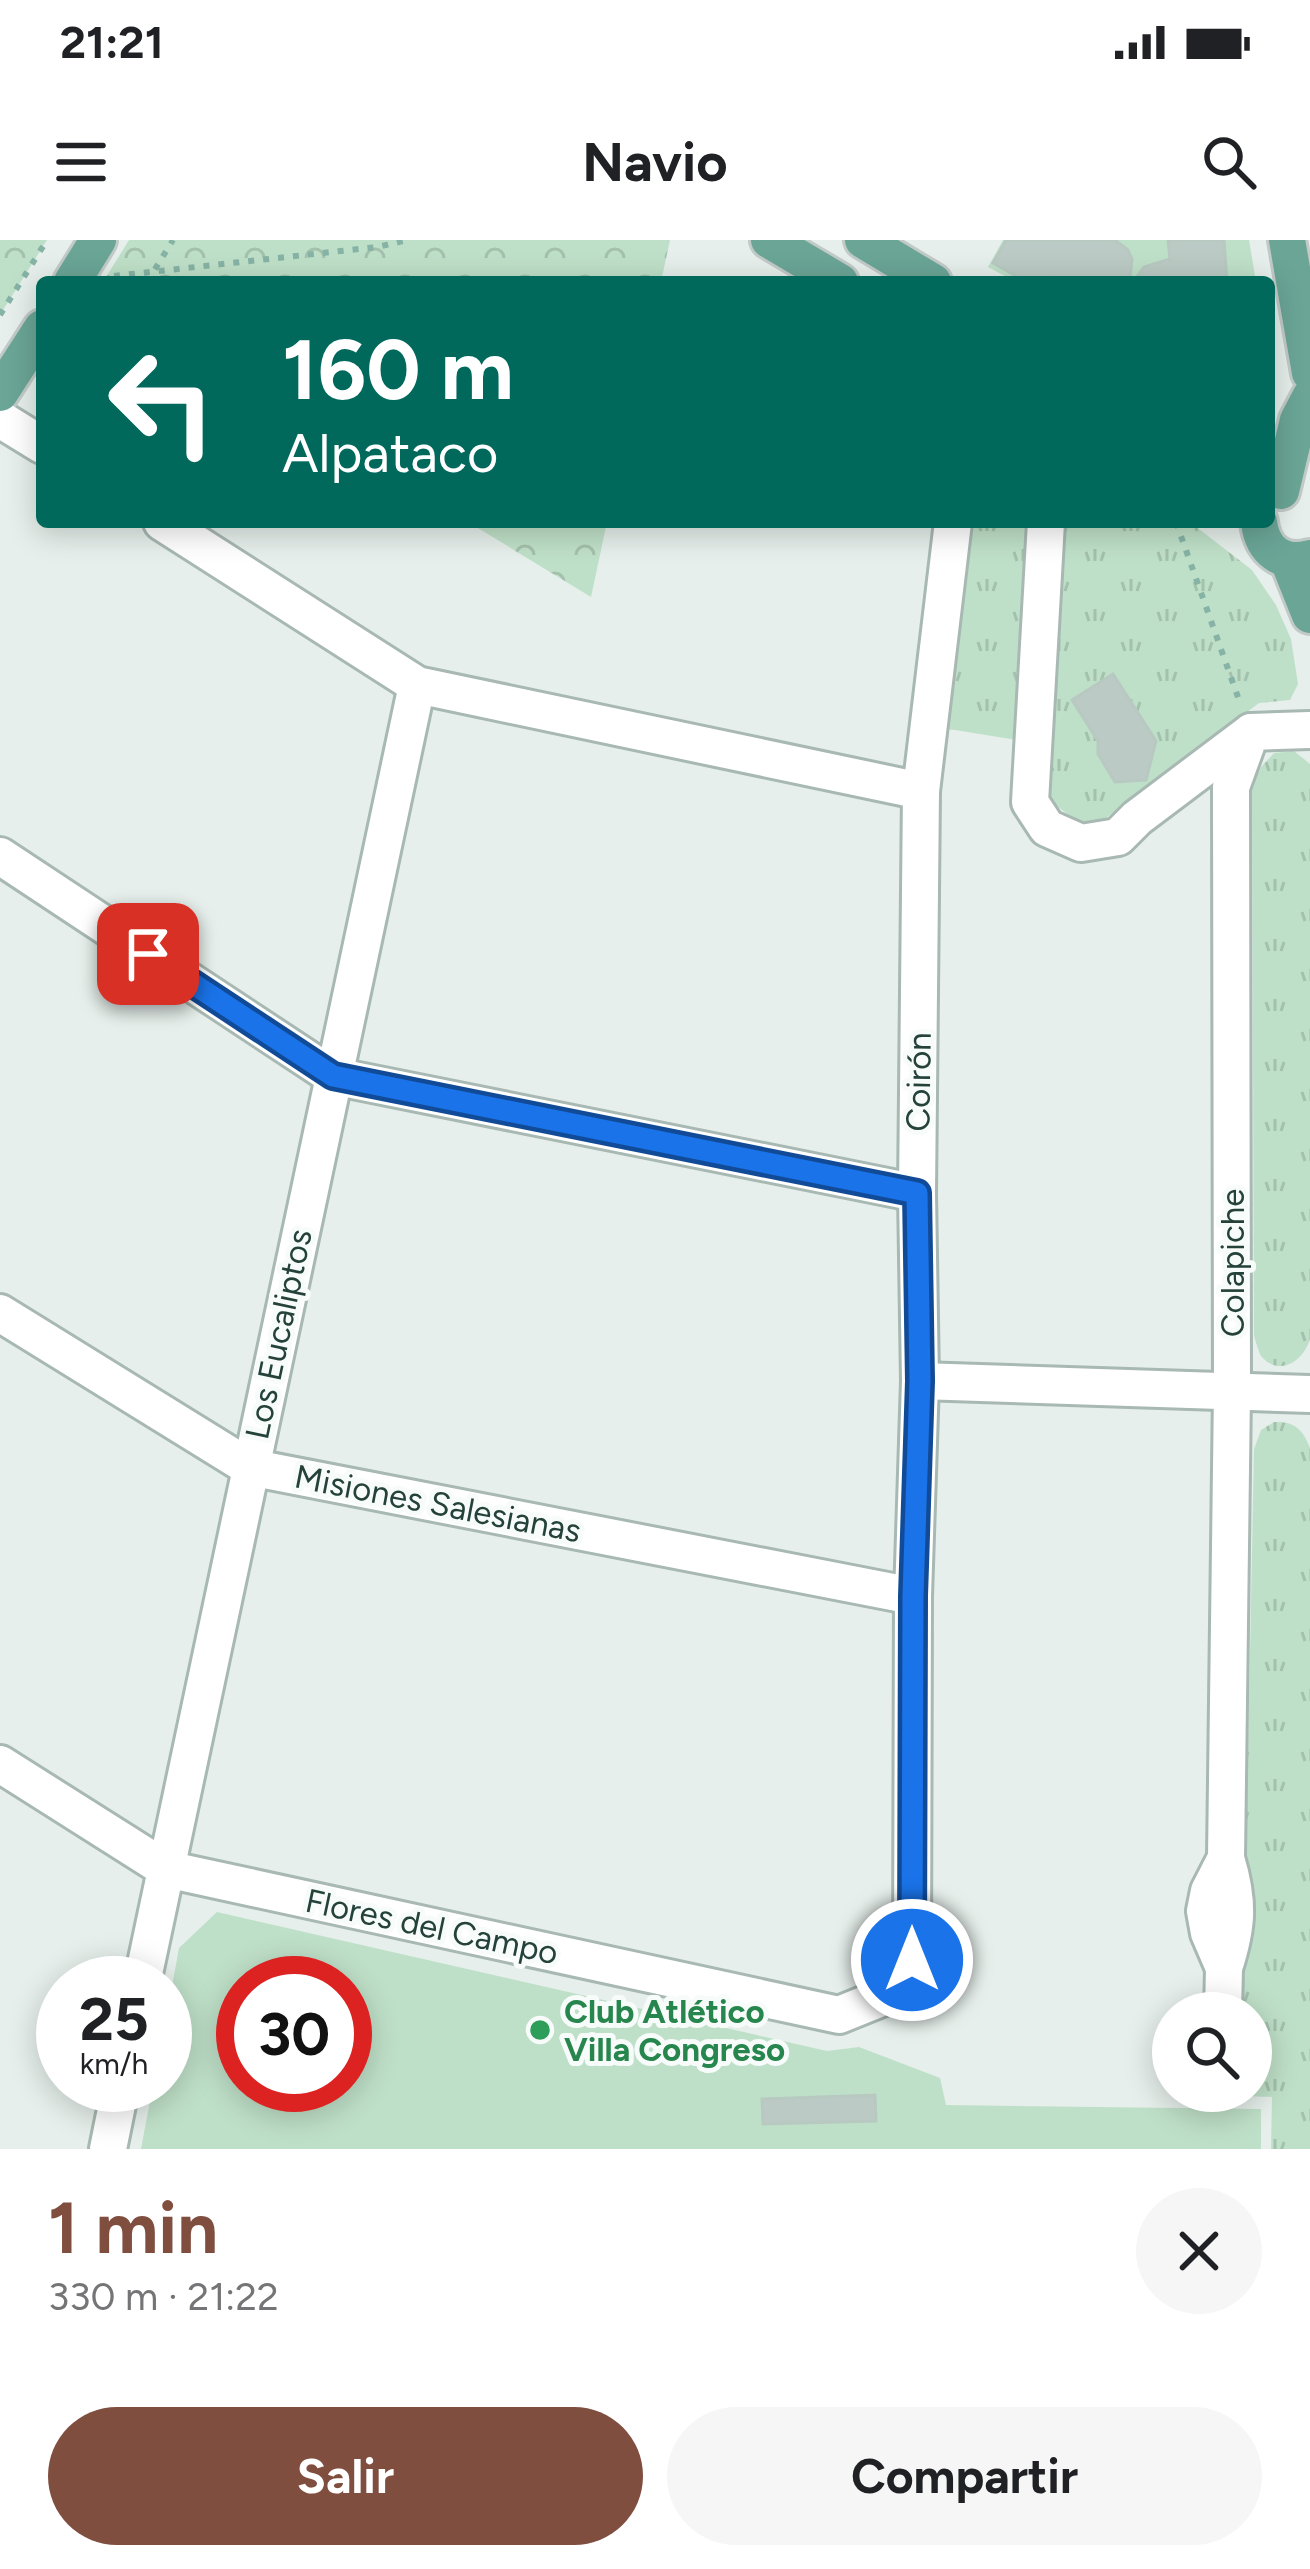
<!DOCTYPE html>
<html lang="es">
<meta charset="utf-8">
<style>
body{margin:0;font-family:Figtree,sans-serif;background:#f6f6f6;color:#202124;height:100vh;display:flex;flex-direction:column;font-size:45px;white-space:nowrap}
*{box-sizing:border-box;margin:0}
p{font-size:39px;color:#757577}
.icon{flex:none;width:66px;height:66px;fill:none;stroke:currentColor;stroke-width:2;stroke-linecap:round;stroke-linejoin:round}
.map{position:relative;height:1909px;overflow:hidden}
.details{display:flex;flex-direction:column;background:#fff;flex:1}
.details>*{flex:none}
.guide{position:absolute;left:36px;top:36px;width:1239px;height:252px;border-radius:12px;box-shadow:0 6px 30px #0003;background:#00695c;color:#fff;overflow:hidden}
.tools{position:absolute;left:1152px;top:1752px;display:grid;gap:24px}
.tools a{display:grid;place-items:center;width:120px;height:120px;border-radius:50%;background:#fff;box-shadow:0 6px 30px #0003;font-size:60px}
.speed{position:absolute;left:36px;top:1716px;display:flex;gap:24px;font-size:60px;font-weight:700;text-align:center}
.speed>*{display:grid;place-content:center;width:156px;height:156px;border-radius:50%;background:#fff;box-shadow:0 6px 30px #0003;line-height:1}
.speed small{font-size:30px;font-weight:400}
.speed .limit{border:18px solid #d22;background:#fff;color:#111}
.pin{position:absolute;display:grid;place-items:center;width:102px;height:102px;color:#fff;margin:-51px;border-radius:24px;box-shadow:0 6px 18px #0006}
.me{position:absolute;width:132px;margin:-66px;rotate:0deg;stroke-linejoin:round;filter:drop-shadow(0 0 9px #0008)}
.turn{display:flex;align-items:center;gap:42px;height:252px;padding:0 48px;font-size:54px}
.turn .icon{width:156px;height:156px;stroke-width:2.5}
.turn b{display:block;font-size:84px;line-height:102px}
.round{display:grid;place-items:center;flex:none;width:126px;height:126px;border-radius:63px;background:#f6f6f6}
.summary{display:flex;align-items:center;justify-content:space-between;height:204px;padding:0 48px}
h1{font-size:72px;font-weight:700;line-height:90px;color:#7f4e3f}
.button{display:flex;gap:24px;margin-top:auto;padding:24px 48px}
.button a{flex:1;height:138px;border-radius:72px;background:#7f4e3f;color:#fff;font-size:48px;font-weight:700;line-height:138px;text-align:center}
.button a+a{background:#f6f6f6;color:#202124}
.status{display:flex;justify-content:space-between;align-items:center;height:84px;padding:0 60px;background:#fff;direction:ltr}
.status svg{height:33px;fill:currentColor}
header{display:flex;justify-content:space-between;align-items:center;height:156px;padding:0 48px;background:#fff;font-size:54px;font-weight:700}
.map>svg:first-child{display:block}
.grass{fill:url(#grass-tufts)}
.park{fill:url(#park-crowns)}
.pitch{fill:#bfe0c8;fill-rule:evenodd}
.building{fill:#bbcac4;stroke:#b8c9c2;stroke-width:3}
.lines{fill:none;stroke-linecap:round;stroke-linejoin:round}
.minor-casing{stroke:#a8b8b2;stroke-width:42}
.major-casing{stroke:#c2cac8;stroke-width:42}
.path{stroke:#86b3a5;stroke-width:6;stroke-dasharray:6 9;stroke-linecap:butt}
.minor{stroke:#fff;stroke-width:36}
.major{stroke:#6aa596;stroke-width:36}
.route-casing{stroke:#114b97;stroke-width:30}
.route{stroke:#1a73e8;stroke-width:21}
.leisure-dot{fill:#2e9e5b;stroke:#f7fbf9;stroke-width:4.5}
.labels{text-anchor:middle;stroke-width:10;stroke-linejoin:round;paint-order:stroke}
.street-label{font-size:33px;fill:#24423a;stroke:#f7fbf9}
.leisure-label{font-size:33px;font-weight:bold;fill:#27864d;stroke:#f7fbf9;text-anchor:start}
</style>
<div class="status"><b>21:21</b><svg viewBox="0 0 49 12"><path d="M0 12V9h3v3zM5 12V6h3v6zM10 12V3h3v9zM15 12V0h3v12zM26 1h20v11H26zM47 4h2v5h-2z"/></svg></div>
<header><svg class="icon" aria-label="menu" viewBox="0 0 24 24"><path d="M4 6h16M4 12h16M4 18h16"/></svg>Navio<svg class="icon" aria-label="search" viewBox="0 0 24 24"><circle cx="10" cy="10" r="6"/><path d="M15 15l6 6"/></svg></header>
<div class="map">
<svg width="1310" height="1909" viewBox="0 0 1310 1909">
<defs>
<pattern id="grass-tufts" width="24" height="20" patternUnits="userSpaceOnUse" patternTransform="scale(3)"><rect width="24" height="20" fill="#bfe0c8"/><path d="M3 7l-1-3M5 7V3M7 7l1-3M15 17l-1-3M17 17v-4M19 17l1-3" fill="none" stroke="#a4c1ad"/></pattern>
<pattern id="park-crowns" width="20" height="18" patternUnits="userSpaceOnUse" patternTransform="scale(3)"><rect width="20" height="18" fill="#bfe0c8"/><path d="M2 6a3 3 0 1 1 6 0M12 15a3 3 0 1 1 6 0" fill="none" stroke="#a4c1ad"/></pattern>
</defs>
<rect width="100%" height="100%" fill="#e6efeb"/>
<g class="grass">
<polygon points="970,282 1190,282 1252,330 1276,365 1291,399 1298,444 1290,460 1259,463 1102,581 1082,586 1046,557 1047,505 943,488"/>
<path d="M1294 511 1310 524V1099C1304 1120 1280 1138 1261 1116 1259 1113 1255 1100 1254 1095L1252 546 1261 527 1274 513Z"/>
<path d="M1274 1182C1294 1181 1303 1189 1310 1208V1909H1271L1272 1857 1242 1856V1851H1251V1773H1243L1254 1209 1261 1190Z"/>
</g>
<g class="park">
<polygon points="0,0 47,0 0,75"/>
<polygon points="129,0 670,0 661,42 103,42"/>
<polygon points="468,282 607,282 591,357"/>
</g>
<g class="pitch">
<polygon points="1003,0 1249,0 1256,42 1016,42 988,27"/>
<path d="M217 1672 827 1811 859 1807 940 1838 946 1865 1261 1869V1909H141L153 1845H165V1784L179 1708ZM243 1743H345V1845H243Z"/>
</g>
<g class="building">
<polygon points="1006,0 1115,0 1128,10 1132,19 1130,38 1128,42 1078,42 1076,39 1074,42 1058,42 1050,37 1047,42 1027,42 993,23"/>
<polygon points="1168,0 1224,0 1227,42 1133,42 1144,27 1170,19"/>
<polygon points="1113,434 1156,501 1146,540 1115,542 1098,514 1098,501 1072,460"/>
<polygon points="875,1855 876,1881 763,1884 762,1859"/>
</g>
<g class="lines">
<g class="minor-casing">
<g id="minor">
<polyline points="0,179 42,205"/>
<polyline points="162,282 417,445 921,551"/>
<polyline points="1046,282 1030,562 1047,588 1081,603 1118,597 1137,578 1251,492"/>
<polyline points="0,616 333,836 917,953"/>
<polyline points="0,1073 249,1227 913,1356"/>
<polyline points="920,1141 1310,1154"/>
<polyline points="0,1524 166,1629 839,1775 886,1756 912,1721 913,1356 920,1141 917,953 921,551 953,282"/>
<path d="M1224 1728C1238 1685 1239 1661 1226 1618"/>
<polyline points="142,1743 417,445"/>
<polyline points="1223,1773 1224,1728 1209,1693 1205,1671 1209,1651 1226,1618 1232,1151 1231,547 1251,492 1310,490"/>
<polyline points="108,1909 121,1845"/>
</g>
</g>
<g class="major-casing">
<g id="major">
<polyline points="769,0 840,42"/>
<polyline points="863,0 933,42"/>
<polyline points="1287,0 1310,133"/>
<polyline points="72,42 98,0"/>
<polyline points="0,153 42,88"/>
<polyline points="1281,251 1298,180 1310,157"/>
<path d="M1259 282C1262 310 1282 326 1310 318"/>
<polyline points="1288,320 1310,375"/>
</g>
</g>
<g class="path">
<polyline points="114,36 377,7 408,0"/>
<polyline points="147,42 173,0"/>
<polyline points="0,75 47,0"/>
<polyline points="1176,282 1239,460"/>
</g>
<use href="#minor" class="minor"/>
<use href="#major" class="major"/>
</g>
<g class="lines">
<g class="route-casing">
<polyline id="route" points="148,714 333,836 917,953 920,1141 913,1356 912,1720"/>
</g>
<use href="#route" class="route"/>
</g>
<circle class="leisure-dot" cx="540" cy="1790" r="12"/>
<g class="labels">
<g class="street-label">
<text transform="translate(918 842) rotate(-89)" y="12">Coirón</text>
<text transform="translate(1232 1023) rotate(-90)" y="12">Colapiche</text>
<text transform="translate(278 1094) rotate(-78)" y="12">Los Eucaliptos</text>
<text transform="translate(438 1263) rotate(11)" y="12">Misiones Salesianas</text>
<text transform="translate(432 1686) rotate(12)" y="12">Flores del Campo</text>
</g>
<g class="leisure-label">
<text x="564" y="1783">Club Atlético<tspan x="564" dy="38">Villa Congreso</tspan></text>
</g>
</g>
</svg>
<div class="tools">
<a><svg class="icon" aria-label="search" viewBox="0 0 24 24"><circle cx="10" cy="10" r="6"/><path d="M15 15l6 6"/></svg></a>
</div>
<div class="speed"><div>25<small>km/h</small></div><div class="limit">30</div></div>
<div class="pin" style="left:148px;top:714px;background:#d93025"><svg class="icon" aria-label="arrive" viewBox="0 0 24 24"><path d="M6 21V4h12l-3 4 3 4H6"/></svg></div>
<svg class="me" style="left:912px;top:1720px" viewBox="-20 -20 40 40"><circle r="17" fill="#1a73e8" stroke="#fff" stroke-width="3"/><path d="M0-11L8 9 0 5-8 9z" fill="#fff"/></svg>
<div class="guide">
<div class="turn"><svg class="icon" aria-label="left" viewBox="0 0 24 24"><path d="M17 20v-9H6M10 6l-5 5 5 5"/></svg><div><b>160 m</b>Alpataco</div></div>
</div>
</div>
<section class="details">
<div class="summary"><div><h1>1 min</h1><p>330 m · 21:22</p></div><a class="round"><svg class="icon" aria-label="close" viewBox="0 0 24 24"><path d="M6 6l12 12M18 6L6 18"/></svg></a></div>
<div class="button"><a>Salir</a><a>Compartir</a></div>
</section>
